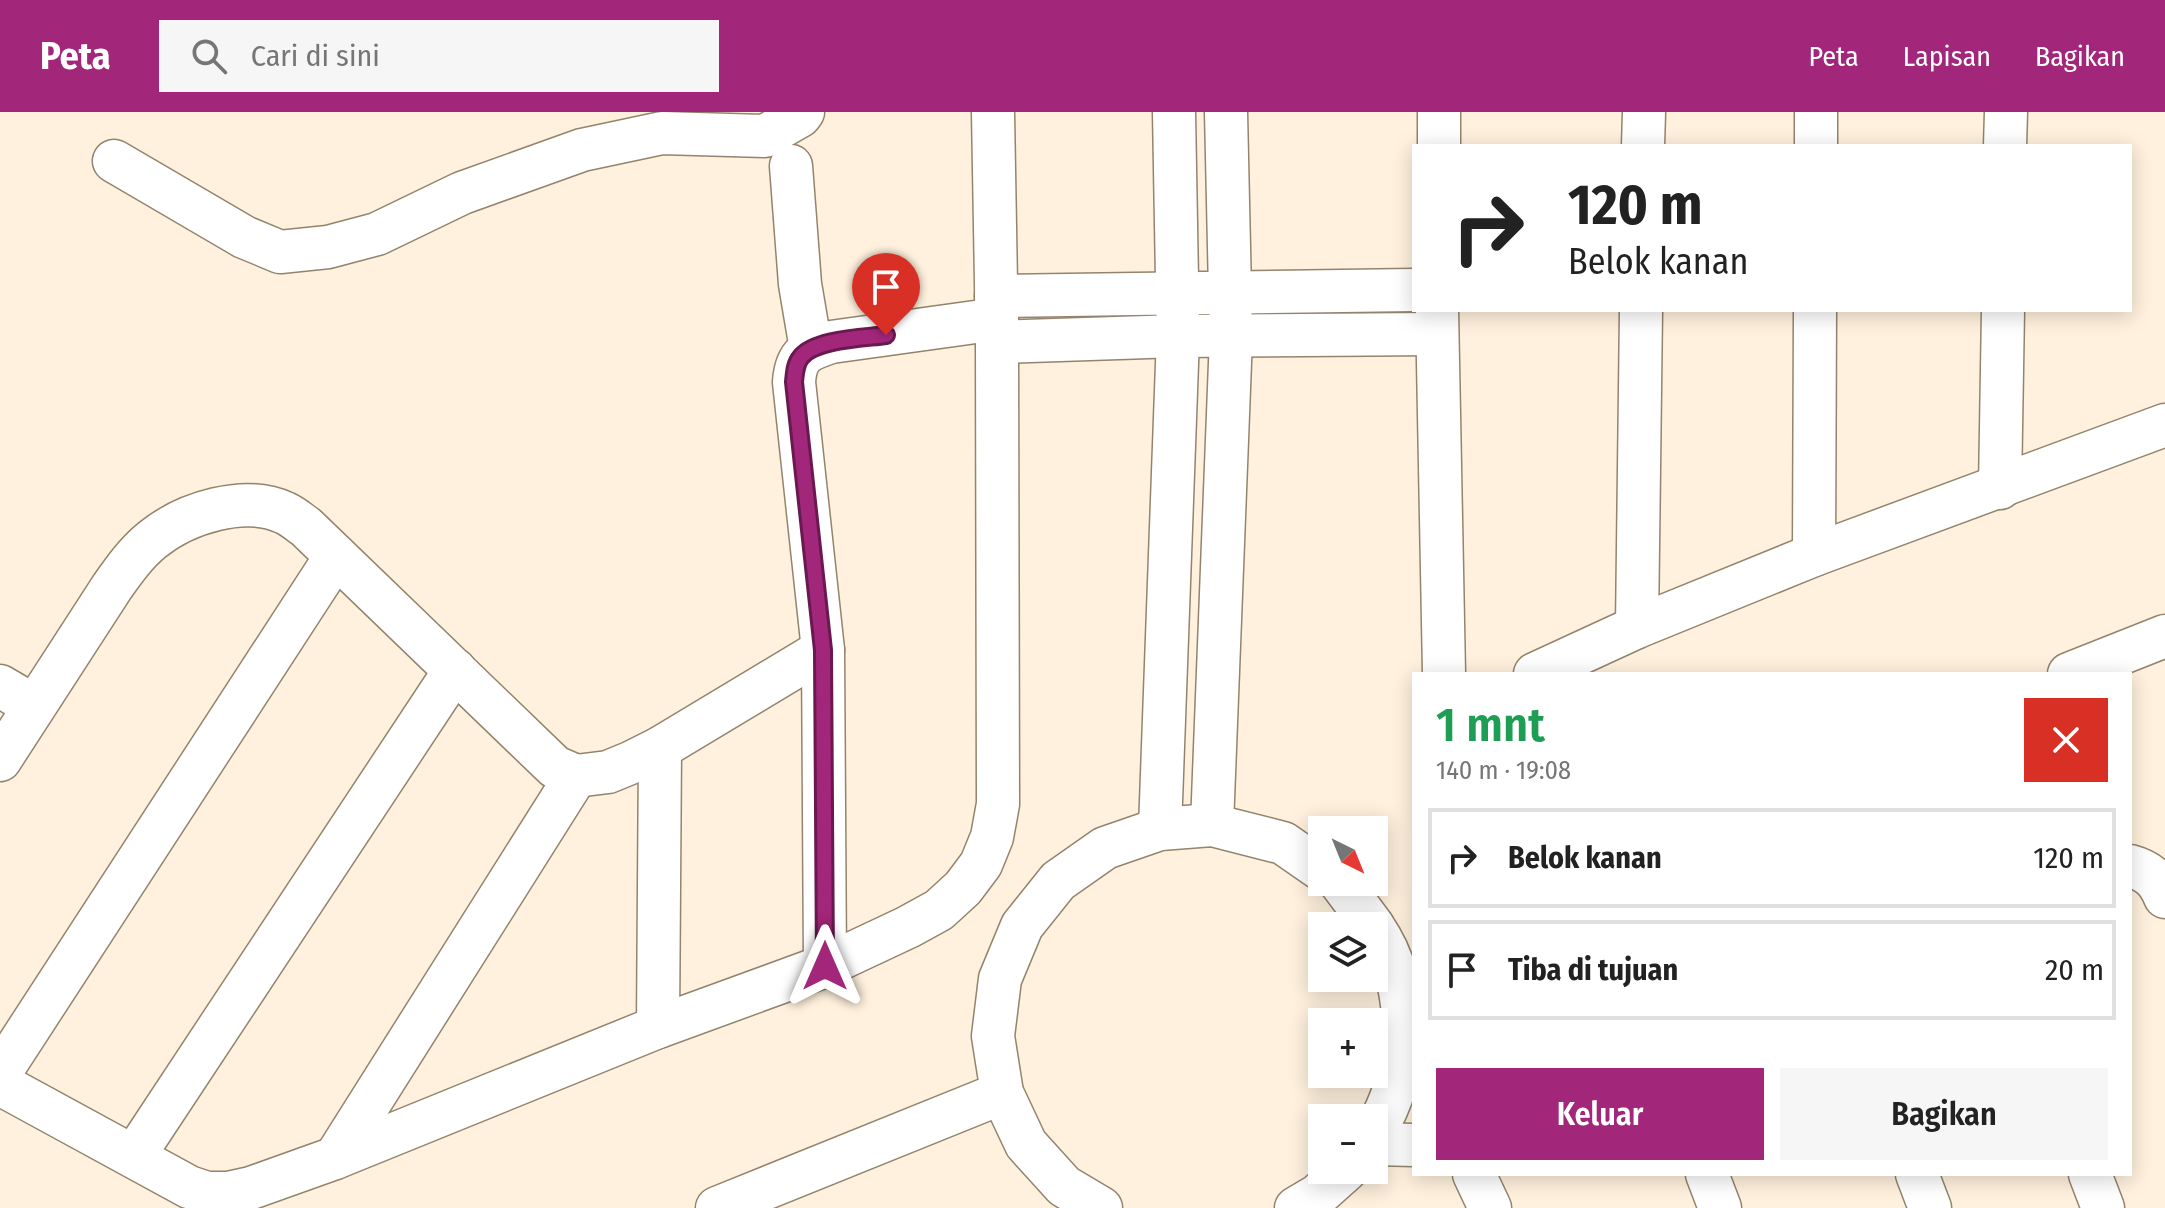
<!DOCTYPE html>
<html lang="id">
<meta charset="utf-8">
<style>
body{margin:0;font-family:"Fira Sans Condensed",sans-serif;background:#f6f6f6;color:#222;height:100vh;display:flex;flex-direction:column;font-size:30px;white-space:nowrap}
*{box-sizing:border-box;margin:0}
p{font-size:26px;color:#767676}
.icon{flex:none;width:44px;height:44px;fill:none;stroke:currentColor;stroke-width:2;stroke-linecap:round;stroke-linejoin:round}
.map{position:relative;flex:1;overflow:hidden}
.side{position:absolute;left:1412px;top:560px;width:720px;height:504px;display:flex;flex-direction:column;background:#fff;border-radius:0px;box-shadow:0 4px 20px #0003}
.side>*{flex:none}
.guide{position:absolute;left:1412px;top:32px;width:720px;height:168px;border-radius:0px;box-shadow:0 4px 20px #0003;background:#fff;color:#222;overflow:hidden}
.needle{width:52px;rotate:137deg}
.tools{position:absolute;left:1308px;top:704px;display:grid;gap:16px}
.tools a{display:grid;place-items:center;width:80px;height:80px;border-radius:0px;background:#fff;box-shadow:0 4px 20px #0003;font-size:40px}
.pin{position:absolute;display:grid;place-items:center;width:68px;height:68px;color:#fff;margin:-82px -34px;border-radius:50% 50% 50% 0;rotate:-45deg;box-shadow:0 0 8px #0007}
.pin .icon{rotate:45deg}
.me{position:absolute;width:88px;margin:-44px;rotate:0deg;stroke-linejoin:round;filter:drop-shadow(0 0 6px #0008)}
.turn{display:flex;align-items:center;gap:28px;height:168px;padding:0 24px;font-size:36px}
.turn .icon{width:104px;height:104px;stroke-width:2.5}
.turn b{display:block;font-size:56px;line-height:68px}
.round{display:grid;place-items:center;flex:none;width:84px;height:84px;border-radius:0px;background:#f6f6f6}
.headline{display:flex;align-items:center;justify-content:space-between;height:136px;padding:0 24px}
h1{font-size:48px;font-weight:600;line-height:60px;color:#1e9e55}
.button{display:flex;gap:16px;margin-top:auto;padding:16px 24px}
.button a{flex:1;height:92px;border-radius:0px;background:#a2267a;color:#fff;font-size:32px;font-weight:600;line-height:92px;text-align:center}
.button a+a{background:#f6f6f6;color:#222}
ul{padding:0;list-style:none}
li{display:flex;align-items:center;gap:24px;height:100px;margin:0 16px 12px;padding:0 8px;border:4px solid #e0e0e0;border-radius:0px}
li div{flex:1}
li b{display:block;font-size:30px}
li em{font-style:normal}
header{display:flex;align-items:center;gap:48px;box-sizing:border-box;height:112px;padding:0 40px;background:#a2267a;color:#fff}
header strong{font-size:38px}
nav{display:flex;gap:44px;margin-inline-start:auto;font-size:28px}
.search{width:560px;height:72px;background:#f6f6f6;display:flex;align-items:center;gap:20px;box-sizing:border-box;padding:0 28px;border-radius:0px;color:#767676;font-size:30px}
.map>svg:first-child{display:block}
.lines{fill:none;stroke-linecap:round;stroke-linejoin:round}
.minor-casing{stroke:#93846d;stroke-width:45}
.minor{stroke:#fff;stroke-width:42}
.route-casing{stroke:#69194f;stroke-width:20}
.route{stroke:#a2267a;stroke-width:14}
</style>
<header>
<strong>Peta</strong>
<div class="search"><svg class="icon" aria-label="search" viewBox="0 0 24 24"><circle cx="10" cy="10" r="6"/><path d="M15 15l6 6"/></svg>Cari di sini</div>
<nav><a>Peta</a><a>Lapisan</a><a>Bagikan</a></nav>
</header>
<div class="map">
<svg width="2165" height="1096" viewBox="0 0 2165 1096">
<rect width="100%" height="100%" fill="#fff1dd"/>
<g class="lines">
<g class="minor-casing">
<g id="minor">
<polyline points="1439,34 1439,0"/>
<polyline points="1643,34 1644,0"/>
<polyline points="1816,34 1816,0"/>
<polyline points="2005,34 2006,0"/>
<polyline points="114,49 244,125 280,140 328,135 377,122 462,81 582,38 662,21 765,24 800,4 803,0"/>
<polyline points="791,54 800,172 811,237"/>
<polyline points="996,184 1414,178"/>
<polyline points="1437,198 1444,562"/>
<polyline points="997,230 1178,224 1436,222"/>
<polyline points="2000,376 2003,198"/>
<polyline points="1814,443 1815,198"/>
<polyline points="1637,515 1641,198"/>
<polyline points="1535,562 1637,515 1814,443 2165,313"/>
<polyline points="2069,562 2165,524"/>
<polyline points="0,574 34,594"/>
<path d="M0 648 112 475C124 458 136 441 152 428 185 401 245 382 285 401 292 404 299 410 306 415L555 655 576 664 608 660 630 651 660 636 823 538"/>
<polyline points="1212,713 1231,225 1226,0"/>
<polyline points="1160,717 1178,224 1174,0"/>
<path d="M2130 754C2148 759 2158 767 2165 785"/>
<polyline points="1340,770 1373,814"/>
<path d="M1374 816C1414 873 1412 962 1374 1020"/>
<path d="M825 854 823 538 794 270C796 242 807 238 831 230L997 207"/>
<polyline points="658,915 660,636"/>
<polyline points="0,961 336,444"/>
<polyline points="0,972 189,1075 207,1081 228,1081 251,1076 335,1046 658,915 825,854 908,815 939,798 963,776 981,752 992,725 998,692 997,230 993,0"/>
<polyline points="1374,1032 1414,1033"/>
<polyline points="134,1044 455,558"/>
<polyline points="335,1046 576,664"/>
<polyline points="1474,1062 1490,1096"/>
<polyline points="1707,1062 1720,1096"/>
<polyline points="1917,1062 1930,1096"/>
<polyline points="2090,1062 2103,1096"/>
<polyline points="717,1096 1002,981"/>
<polyline points="1101,1096 1064,1074 1026,1032 1002,981 993,924 1000,867 1022,814 1058,769 1105,736 1160,717 1212,713 1283,731 1322,758"/>
<polyline points="1296,1096 1318,1083 1346,1058"/>
</g>
</g>
<use href="#minor" class="minor"/>
</g>
<g class="lines">
<g class="route-casing">
<path id="route" d="M825 854 823 538 794 270C795 261 795 252 801 245 815 227 864 226 886 223"/>
</g>
<use href="#route" class="route"/>
</g>
</svg>
<div class="tools">
<a><svg class="needle" viewBox="-14 -14 28 28"><path d="M0-13l5 13h-10z" fill="#e53935"/><path d="M0 13l5-13h-10z" fill="#767676"/></svg></a>
<a><svg class="icon" aria-label="layers" viewBox="0 0 24 24"><path d="M12 4l9 5-9 5-9-5zM3 14l9 5 9-5"/></svg></a>
<a>+</a>
<a>−</a>
</div>
<div class="pin" style="left:886px;top:223px;background:#d93025"><svg class="icon" aria-label="arrive" viewBox="0 0 24 24"><path d="M6 21V4h12l-3 4 3 4H6"/></svg></div>
<svg class="me" style="left:825px;top:854px" viewBox="-20 -20 40 40"><path d="M0-17L14 15 0 8-14 15z" fill="#a2267a" stroke="#fff" stroke-width="4"/></svg>
<div class="guide">
<div class="turn"><svg class="icon" aria-label="right" viewBox="0 0 24 24"><path d="M7 20v-9h11M14 6l5 5-5 5"/></svg><div><b>120 m</b>Belok kanan</div></div>
</div>
<section class="side">
<div class="headline"><div><h1>1 mnt</h1><p>140 m · 19:08</p></div><a class="round" style="background:#d93025;color:#fff"><svg class="icon" aria-label="close" viewBox="0 0 24 24"><path d="M6 6l12 12M18 6L6 18"/></svg></a></div>
<ul>
<li><svg class="icon" aria-label="right" viewBox="0 0 24 24"><path d="M7 20v-9h11M14 6l5 5-5 5"/></svg><div><b>Belok kanan</b></div><em>120 m</em></li>
<li><svg class="icon" aria-label="arrive" viewBox="0 0 24 24"><path d="M6 21V4h12l-3 4 3 4H6"/></svg><div><b>Tiba di tujuan</b></div><em>20 m</em></li>
</ul>
<div class="button"><a>Keluar</a><a>Bagikan</a></div>
</section>
</div>
